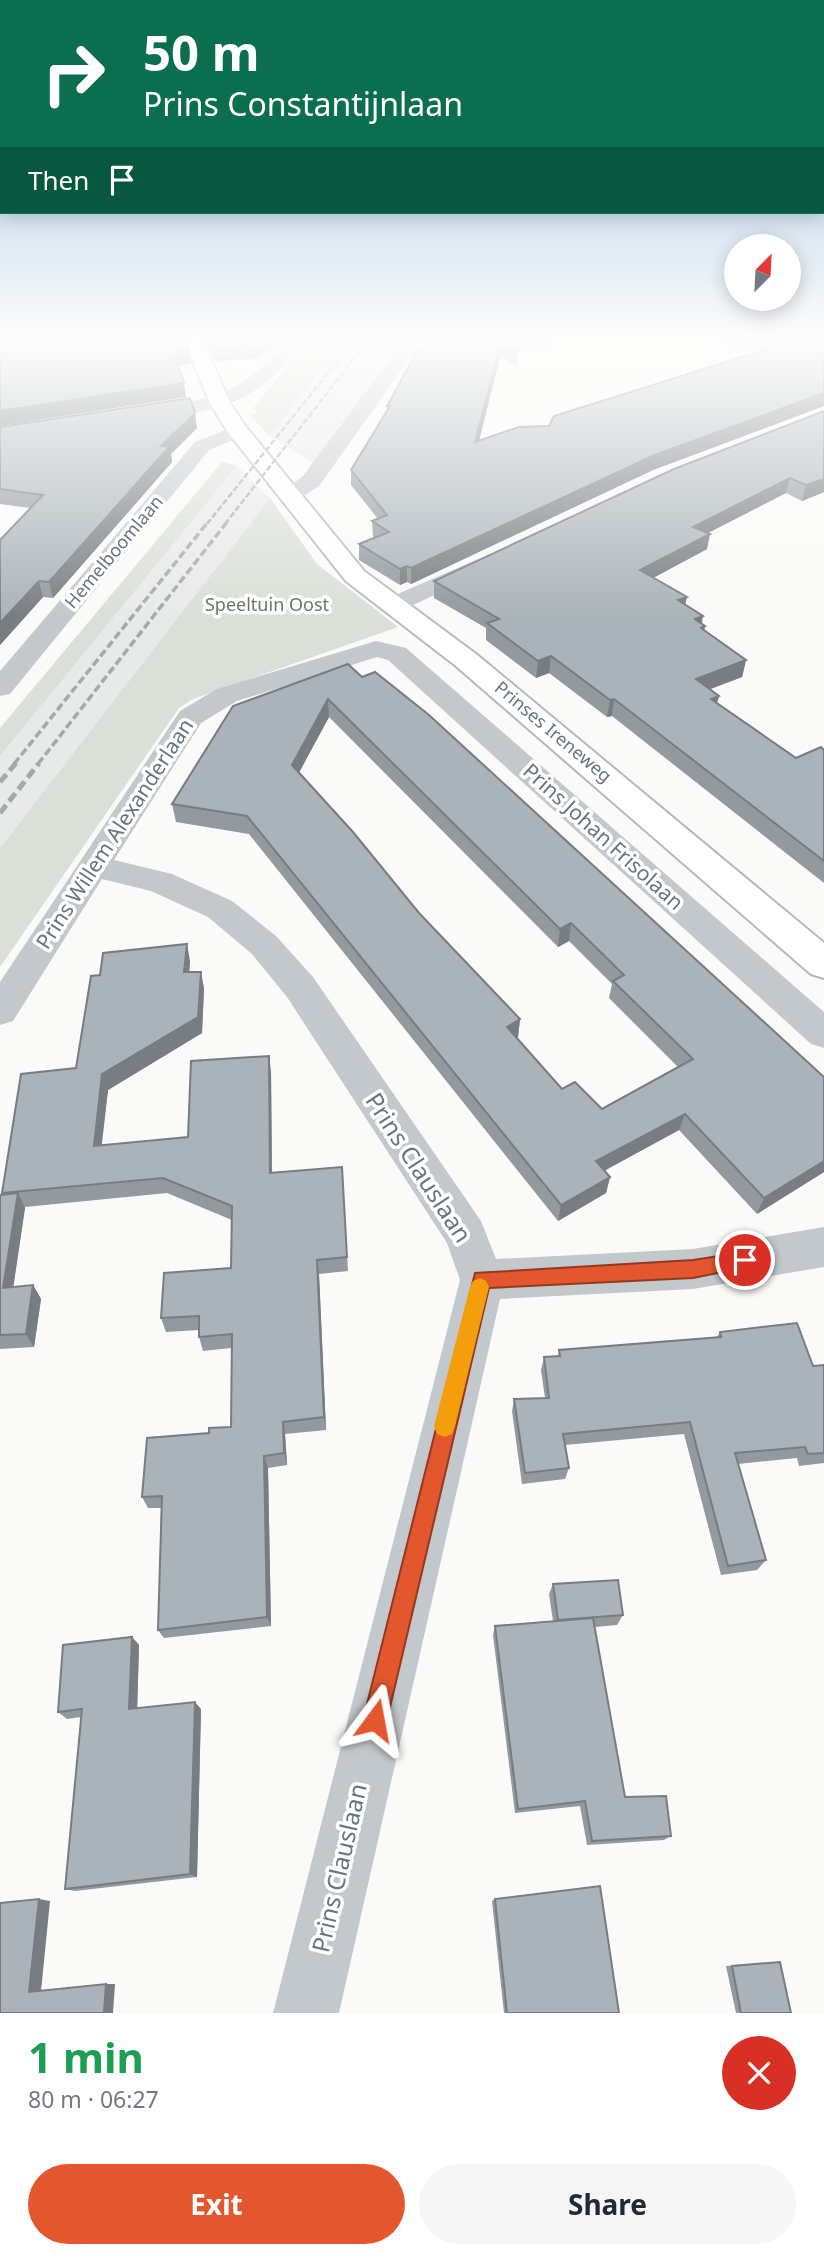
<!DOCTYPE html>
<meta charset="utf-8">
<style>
body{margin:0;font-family:"Noto Sans",sans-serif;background:#f6f6f7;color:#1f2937;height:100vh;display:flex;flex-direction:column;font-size:26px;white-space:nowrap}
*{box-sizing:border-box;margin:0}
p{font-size:23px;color:#747a83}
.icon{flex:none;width:38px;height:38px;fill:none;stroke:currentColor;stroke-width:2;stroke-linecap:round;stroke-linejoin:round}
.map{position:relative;height:2013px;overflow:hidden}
.sheet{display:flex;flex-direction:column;background:#fff;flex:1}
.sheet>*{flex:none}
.top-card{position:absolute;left:0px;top:0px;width:824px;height:214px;box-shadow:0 4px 18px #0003;background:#0b6e4f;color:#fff;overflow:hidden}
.needle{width:46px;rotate:24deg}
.fabs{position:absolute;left:724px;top:234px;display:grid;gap:14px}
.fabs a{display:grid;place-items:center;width:77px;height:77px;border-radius:50%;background:#fff;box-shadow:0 4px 18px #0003;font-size:35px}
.pin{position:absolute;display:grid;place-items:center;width:60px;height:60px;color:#fff;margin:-30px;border:4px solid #fff;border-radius:50%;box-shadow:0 2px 7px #0007}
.me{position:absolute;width:77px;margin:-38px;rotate:13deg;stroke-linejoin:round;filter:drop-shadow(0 0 5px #0008)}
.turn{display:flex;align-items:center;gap:24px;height:147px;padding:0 28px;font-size:32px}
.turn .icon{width:91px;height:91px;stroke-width:2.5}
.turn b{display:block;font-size:49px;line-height:60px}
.then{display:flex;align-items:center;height:66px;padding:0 28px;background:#0003;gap:14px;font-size:26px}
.round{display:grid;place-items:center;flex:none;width:74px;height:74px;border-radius:37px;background:#f6f6f7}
.headline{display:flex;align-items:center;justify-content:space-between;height:119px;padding:0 28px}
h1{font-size:42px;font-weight:700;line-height:52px;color:#1e9e55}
.cta{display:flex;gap:14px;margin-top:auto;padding:14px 28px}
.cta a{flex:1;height:80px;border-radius:42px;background:#e4572e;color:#fff;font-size:28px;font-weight:700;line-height:80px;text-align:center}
.cta a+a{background:#f6f6f7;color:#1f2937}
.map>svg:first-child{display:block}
.built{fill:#e8e9e9}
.green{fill:#dadfd7}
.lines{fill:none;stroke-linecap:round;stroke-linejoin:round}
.secondary-casing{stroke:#b3babf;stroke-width:4}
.minor{fill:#c3c8cc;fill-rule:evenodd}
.secondary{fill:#fff;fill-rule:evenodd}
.rail-far2{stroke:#a2aab0;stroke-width:2.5;stroke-dasharray:6 2.5;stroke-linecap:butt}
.rail-far1{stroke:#a2aab0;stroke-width:3.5;stroke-dasharray:8 3.5;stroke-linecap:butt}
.rail{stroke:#a2aab0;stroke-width:5;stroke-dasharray:10 5;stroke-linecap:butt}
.wall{fill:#929a9f;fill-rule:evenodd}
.shaded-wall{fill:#777d82}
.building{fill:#aab3b9;stroke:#777d82;stroke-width:2;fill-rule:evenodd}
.route{fill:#e4572e;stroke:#94391e;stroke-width:2}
.slow{fill:#f59e0b}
.labels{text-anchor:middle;stroke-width:7;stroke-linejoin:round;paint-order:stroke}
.far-street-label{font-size:18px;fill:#657683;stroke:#fff}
.far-park-label{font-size:18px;fill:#687a64;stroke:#fff}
.street-label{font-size:21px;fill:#657683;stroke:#fff}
.near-street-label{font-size:24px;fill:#657683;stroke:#fff}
</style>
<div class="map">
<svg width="824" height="2013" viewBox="0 0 824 2013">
<rect width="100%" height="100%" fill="#fafaf8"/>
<g class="built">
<polygon points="347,338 407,338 313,463 269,436"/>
<polygon points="237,466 270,498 0,848 0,756"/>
</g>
<g class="green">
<polygon points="310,338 347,338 269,436 250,415 257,413 254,407"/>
<polygon points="222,462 237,466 0,756 0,728"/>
<polygon points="270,498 317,564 398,627 193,699 179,708 0,967 0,848"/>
</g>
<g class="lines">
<g class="secondary-casing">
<polygon id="secondary" points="183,338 201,338 230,403 246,427 364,571 476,654 824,943 824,978 811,974 456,666 346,581 227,431 210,403"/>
</g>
<g class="minor">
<path d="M288 338H306C267 393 235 408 169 417 158 418 141 424 133 414L143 408C215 399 240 397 288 338Z"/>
<polygon points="406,338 424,338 319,486 299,499 283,499 280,494 303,476"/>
<polygon points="238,425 245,427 248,431 245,435 209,450 10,694 0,696 0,671 195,442"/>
<polygon points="478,559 487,561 490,566 487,571 402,610 384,610 380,605 384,600"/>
<polygon points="376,641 406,648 824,1012 824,1048 811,1044 388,660 377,657 237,701 201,723 114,860 172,874 232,901 276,936 313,977 481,1221 496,1259 693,1249 824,1227 824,1267 693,1289 500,1299 339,2013 273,2013 460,1280 447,1243 287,997 252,954 208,917 151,891 102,879 13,1021 0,1025 0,982 180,711 217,689"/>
</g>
<use href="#secondary" class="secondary"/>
<g class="rail-far2">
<polyline points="207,524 356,338"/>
<polyline points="225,524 370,338"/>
</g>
<g class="rail-far1">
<polyline points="14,764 208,522"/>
<polyline points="38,764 227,522"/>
</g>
<g class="rail">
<polyline points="0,782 16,763"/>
<polyline points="0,813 39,763"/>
</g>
</g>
<g class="wall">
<polygon points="204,338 281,338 268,353 262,352 256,359 214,361"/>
<polygon points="426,338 550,338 549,348 517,348 517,365 500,357 479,440 549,426 759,351 760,347 732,347 712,338 824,338 824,406 653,470 411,584 407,582 400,585 359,560 359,544 375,538 373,537 372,521 378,519 351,485 351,470 387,411 387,406"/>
<polygon points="824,411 824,492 802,501 786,493 708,533 707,549 653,578 687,597 685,605 702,623 705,626 704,630 746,660 742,677 710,689 717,703 796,758 824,750 824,883 612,716 607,717 549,673 536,678 486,640 486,628 434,598 434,581"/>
<polygon points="0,427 197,428 171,454 172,462 53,598 43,597 0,645 30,508 0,504"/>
<path d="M362 677 824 1077V1172L757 1214 679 1130 605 1170 610 1177 606 1193 558 1221 249 834 176 822 172 804ZM329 717 558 947 569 941 612 984 609 998 678 1067 602 1109 562 1089 516 1038 518 1037 520 1019 419 913 299 773Z"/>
<polygon points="190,961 189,972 204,988 202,1033 108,1090 101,1145 188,1137 271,1072 272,1172 342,1167 348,1271 319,1274 326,1430 285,1434 287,1465 268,1468 271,1626 164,1638 158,1630 161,1508 148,1508 142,1497 209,1433 231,1427 231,1348 203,1351 199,1337 199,1330 166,1332 161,1318 231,1268 232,1220 167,1193 25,1207 13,1287 33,1285 41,1299 34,1347 0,1349 0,1195 2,1194 2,1193 76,1068"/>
<polygon points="720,1332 813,1366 824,1365 824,1463 799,1466 797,1458 738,1464 766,1560 757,1570 721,1575 684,1434 565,1445 569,1468 565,1479 522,1484 512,1411 514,1399 545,1398 541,1370 544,1357 558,1357 559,1350 717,1337"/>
<polygon points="553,1584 623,1615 617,1625 595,1627 625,1797 671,1836 664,1840 587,1845 580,1806 515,1813 493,1635 495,1626 553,1621 549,1594"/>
<polygon points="132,1637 139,1645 137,1708 201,1709 197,1877 75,1891 65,1889 81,1717 67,1719 58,1712"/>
<polygon points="495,1899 619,2013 504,2013 492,1901"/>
<polygon points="780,1962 791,2013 736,2013 726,1966"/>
</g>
<g class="shaded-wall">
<polygon points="261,338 262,352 256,359 254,345"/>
<polygon points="268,338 281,338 268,353 267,339"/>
<polygon points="501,343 500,357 475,457 475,442"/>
<polygon points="189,350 191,364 179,365 180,369 175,356 176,351"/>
<polygon points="184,383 186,397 0,426 0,411"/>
<polygon points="824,393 824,406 653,470 411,584 411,568 655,455"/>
<polygon points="195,413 197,428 171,454 172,462 53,598 49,582 161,446"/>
<polygon points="790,478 786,493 690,542 693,527"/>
<polygon points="824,479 824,492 802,501 806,485"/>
<polygon points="710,534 707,549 638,586 640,570"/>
<polygon points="407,566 407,582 400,585 400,569"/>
<polygon points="39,581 43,597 0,645 0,623"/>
<polygon points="687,597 683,613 678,600"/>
<polygon points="703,616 701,628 705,626 702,642 695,619"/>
<polygon points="551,656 549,673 536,678 538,661"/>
<polygon points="746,660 742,677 692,696 696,679"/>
<polygon points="719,696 715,713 711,699"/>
<polygon points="328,699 329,717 293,783 292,765"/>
<polygon points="614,699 612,716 607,717 610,700"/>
<polygon points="571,923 569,941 558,947 560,929"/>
<polygon points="187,944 190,961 188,989 184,972"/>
<polygon points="201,972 204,988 202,1033 108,1090 100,1161 94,1146 102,1074"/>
<polygon points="520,1019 518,1037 505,1044 507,1027"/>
<polygon points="269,1056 271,1072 272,1188 270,1173"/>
<polygon points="685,1114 679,1130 593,1177 596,1161"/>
<polygon points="824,1161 824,1172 757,1214 764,1198"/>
<polygon points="610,1177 606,1193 558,1221 561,1205"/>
<polygon points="18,1193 25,1208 11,1303 3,1288"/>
<polygon points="317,1260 319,1274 326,1430 324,1417"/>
<polygon points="33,1285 41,1299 34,1347 26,1334"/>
<polygon points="283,1422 285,1434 287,1465 284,1453"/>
<polygon points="264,1456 268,1468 271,1626 267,1617"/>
<polygon points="132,1637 139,1645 137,1716 129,1709"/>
<polygon points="195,1702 201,1709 197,1877 190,1874"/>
<polygon points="39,1899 50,1901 41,1991 29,1992"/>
<polygon points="106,1984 115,1984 113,2013 104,2013"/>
</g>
<g class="building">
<polygon points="23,338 185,338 189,350 176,351 178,355 175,356 184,383 0,411 0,341"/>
<polygon points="208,338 268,338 261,338 254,345 212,347"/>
<polygon points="426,338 516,338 518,351 501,343 475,442 519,427 549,426 554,416 767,349 760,346 786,338 824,338 824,393 655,455 411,568 407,566 400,569 359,544 389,532 372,521 387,515 351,470 390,406 387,406 416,353"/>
<polygon points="190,398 195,413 161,446 169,447 49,582 39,581 0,623 0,540 43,495 0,489 0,427"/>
<polygon points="824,411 824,479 806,485 790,478 693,527 710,534 640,570 687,597 678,600 703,616 695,619 705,626 701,628 746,660 696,679 719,696 711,699 796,758 821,747 824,750 824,861 614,699 610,700 551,656 538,661 487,623 499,619 434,581 674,469"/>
<path d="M348 664 362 677 375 672 429 715 824 1077V1161L764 1198 685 1114 596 1161 610 1177 561 1205 247 816 172 804 233 706ZM328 699 560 929 571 923 624 975 613 981 693 1059 602 1109 575 1082 562 1089 507 1027 520 1019 419 913 353 832 292 765Z"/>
<polygon points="187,944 184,972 201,972 198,1017 102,1074 94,1146 188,1137 191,1061 269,1056 270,1173 342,1167 347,1257 317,1260 324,1417 283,1422 284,1453 264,1456 267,1617 158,1630 162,1496 142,1497 147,1438 209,1433 209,1428 231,1427 232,1334 199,1337 199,1316 161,1318 164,1273 231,1268 232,1206 163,1178 2,1193 21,1074 76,1068 91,976 100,975 103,953"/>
<polygon points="18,1193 3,1288 33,1285 26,1334 0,1335 0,1195"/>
<polygon points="797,1323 813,1366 824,1365 824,1453 808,1454 805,1447 735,1453 766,1560 728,1566 690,1422 563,1434 569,1468 525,1473 514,1399 549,1398 544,1357 560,1356 559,1350 721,1337 720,1332"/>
<polygon points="618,1580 623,1615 558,1620 553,1584"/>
<polygon points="593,1618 625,1797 666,1796 671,1836 592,1841 585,1801 518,1809 495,1626"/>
<polygon points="132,1637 129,1709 195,1702 190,1874 65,1889 82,1709 58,1712 63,1645"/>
<polygon points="600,1886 619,2013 507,2013 495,1899"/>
<polygon points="39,1899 29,1992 106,1984 104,2013 0,2013 0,1903"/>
<polygon points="780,1962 791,2013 741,2013 732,1966"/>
</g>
<linearGradient id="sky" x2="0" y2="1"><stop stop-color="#96bcdc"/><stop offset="0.55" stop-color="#fdfdfc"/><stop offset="1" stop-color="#fdfdfc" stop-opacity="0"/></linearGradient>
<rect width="824" height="620" fill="url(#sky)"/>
<polygon class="route" points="745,1252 752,1254 755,1260 752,1266 693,1278 489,1288 387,1720 384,1729 375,1732 366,1729 363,1720 475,1273 693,1260"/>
<polygon class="slow" points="480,1278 486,1281 489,1287 455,1426 452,1434 445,1437 437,1434 434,1426 470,1287 473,1281"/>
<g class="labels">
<g class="far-street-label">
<text transform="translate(114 552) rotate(-50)" y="6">Hemelboomlaan</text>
<text transform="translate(553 732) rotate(40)" y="6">Prinses Ireneweg</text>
</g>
<g class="far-park-label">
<text x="267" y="611">Speeltuin Oost</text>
</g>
<g class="street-label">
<text transform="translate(115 834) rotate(-57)" y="7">Prins Willem Alexanderlaan</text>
<text transform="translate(603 837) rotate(42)" y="7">Prins Johan Frisolaan</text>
</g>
<g class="near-street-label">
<text transform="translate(418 1168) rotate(57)" y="8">Prins Clauslaan</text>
<text transform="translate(340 1868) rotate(-77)" y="8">Prins Clauslaan</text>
</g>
</g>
</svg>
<div class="fabs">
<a><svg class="needle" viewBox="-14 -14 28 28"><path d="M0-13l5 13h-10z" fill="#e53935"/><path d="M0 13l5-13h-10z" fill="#747a83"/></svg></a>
</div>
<div class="pin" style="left:745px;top:1260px;background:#d93025"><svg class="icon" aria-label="arrive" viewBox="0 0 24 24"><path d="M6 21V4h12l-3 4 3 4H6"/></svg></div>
<svg class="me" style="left:375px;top:1720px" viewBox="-20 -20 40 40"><path d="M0-17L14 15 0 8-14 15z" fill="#e4572e" stroke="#fff" stroke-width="4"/></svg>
<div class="top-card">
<div class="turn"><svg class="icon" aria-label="right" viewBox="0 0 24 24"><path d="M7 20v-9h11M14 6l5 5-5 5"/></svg><div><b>50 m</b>Prins Constantijnlaan</div></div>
<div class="then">Then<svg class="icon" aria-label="arrive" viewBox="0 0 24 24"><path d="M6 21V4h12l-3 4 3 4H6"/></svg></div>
</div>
</div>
<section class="sheet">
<div class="headline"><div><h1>1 min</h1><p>80 m · 06:27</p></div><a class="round" style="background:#d93025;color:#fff"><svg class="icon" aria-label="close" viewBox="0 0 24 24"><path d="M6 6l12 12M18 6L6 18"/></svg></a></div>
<div class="cta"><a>Exit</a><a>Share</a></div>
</section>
